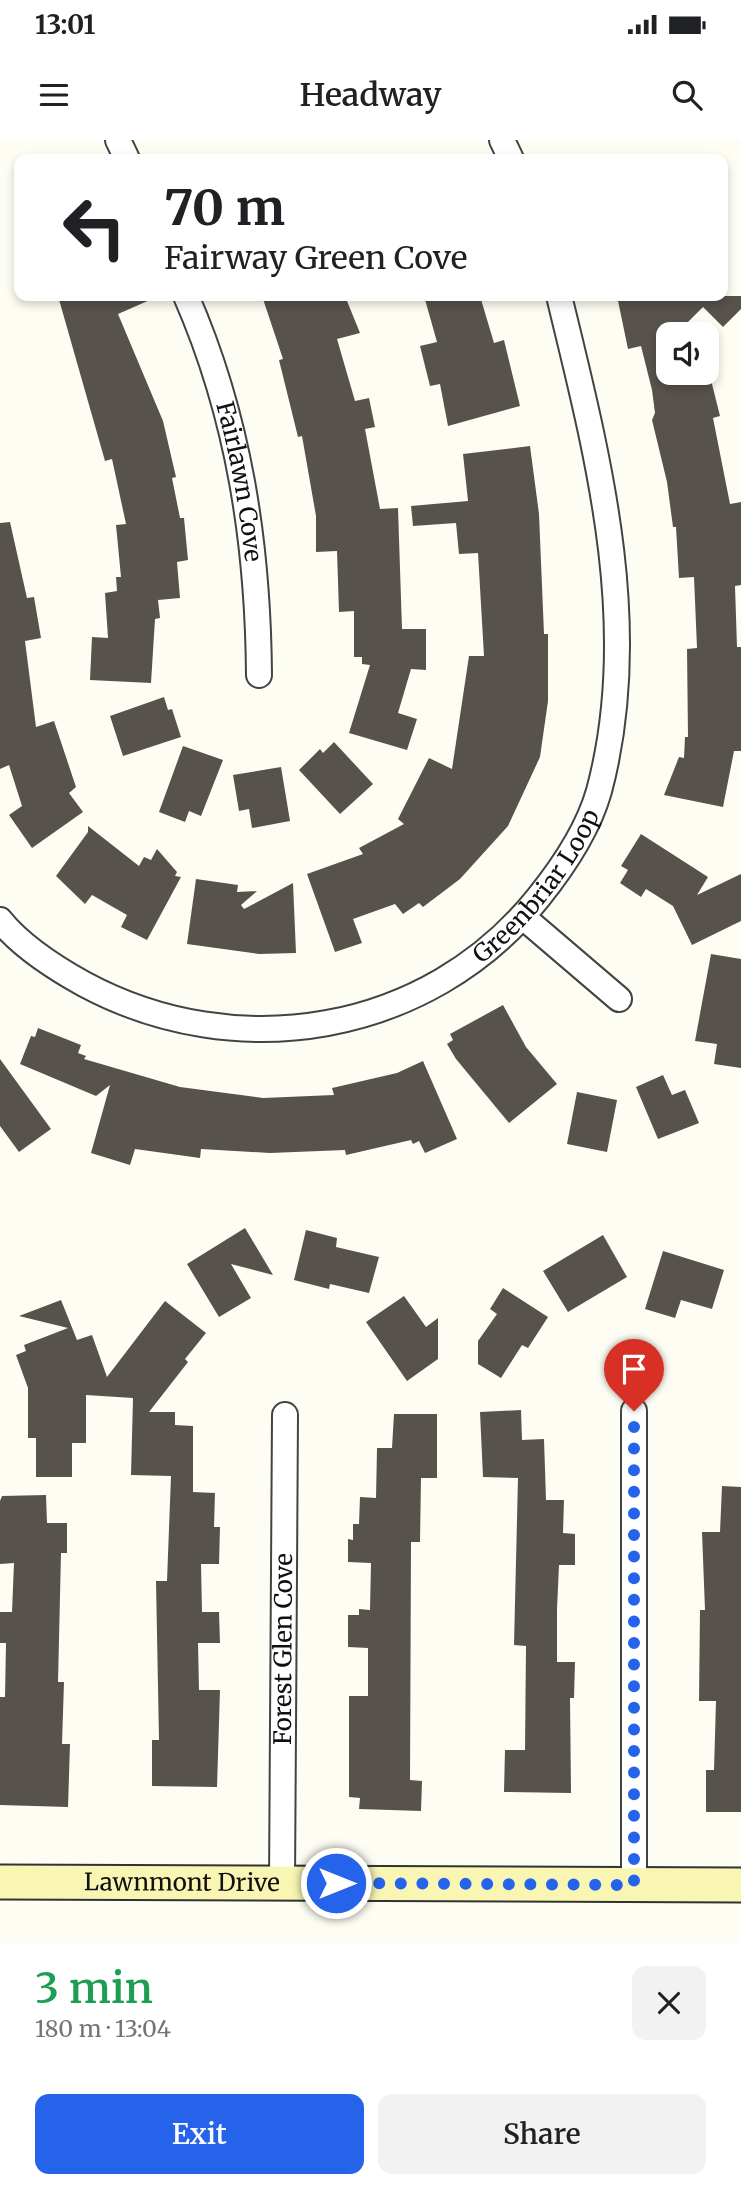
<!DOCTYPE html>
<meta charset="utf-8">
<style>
body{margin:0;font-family:Merriweather,serif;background:#f2f2f2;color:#202124;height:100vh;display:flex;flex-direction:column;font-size:26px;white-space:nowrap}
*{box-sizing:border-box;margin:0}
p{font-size:23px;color:#757577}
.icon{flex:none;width:38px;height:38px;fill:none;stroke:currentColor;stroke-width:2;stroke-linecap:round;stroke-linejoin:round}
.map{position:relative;height:1803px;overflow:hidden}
.panel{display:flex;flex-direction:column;background:#fff;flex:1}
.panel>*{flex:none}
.guide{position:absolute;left:14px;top:14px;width:714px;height:147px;border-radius:14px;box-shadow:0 4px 10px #0003;background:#fff;color:#202124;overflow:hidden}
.buttons{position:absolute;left:656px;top:182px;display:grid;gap:14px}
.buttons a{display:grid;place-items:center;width:63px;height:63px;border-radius:14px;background:#fff;box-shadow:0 4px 10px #0003;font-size:35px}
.pin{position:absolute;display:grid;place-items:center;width:60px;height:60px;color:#fff;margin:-72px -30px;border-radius:50% 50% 50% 0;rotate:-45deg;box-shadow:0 0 7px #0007}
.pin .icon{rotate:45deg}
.me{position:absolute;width:77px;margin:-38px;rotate:90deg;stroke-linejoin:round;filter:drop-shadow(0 0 5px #0008)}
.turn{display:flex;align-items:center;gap:24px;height:147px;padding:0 35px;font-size:32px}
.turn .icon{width:91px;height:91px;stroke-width:2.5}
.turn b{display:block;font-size:49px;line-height:60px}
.round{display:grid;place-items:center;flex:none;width:74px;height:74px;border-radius:14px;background:#f2f2f2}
.headline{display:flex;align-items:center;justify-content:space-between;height:119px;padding:0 35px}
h1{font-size:42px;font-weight:600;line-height:52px;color:#1e9e55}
.button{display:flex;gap:14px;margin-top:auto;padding:14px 35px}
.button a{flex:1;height:80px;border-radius:14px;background:#2563eb;color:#fff;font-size:28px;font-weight:600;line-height:80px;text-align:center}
.button a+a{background:#f2f2f2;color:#202124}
.status{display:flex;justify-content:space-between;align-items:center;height:49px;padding:0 35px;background:#fff;direction:ltr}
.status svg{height:19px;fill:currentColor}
header{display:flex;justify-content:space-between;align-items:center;height:91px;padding:0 35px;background:#fff;font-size:32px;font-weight:600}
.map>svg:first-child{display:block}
.building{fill:#58524d}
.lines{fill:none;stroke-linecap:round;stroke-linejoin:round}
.street-casing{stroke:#434343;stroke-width:28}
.secondary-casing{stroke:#323232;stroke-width:37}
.street{stroke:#fff;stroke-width:24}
.secondary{stroke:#f9f6b4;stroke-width:33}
.route{stroke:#2563eb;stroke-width:12;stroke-dasharray:0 21.6}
.labels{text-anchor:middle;stroke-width:7;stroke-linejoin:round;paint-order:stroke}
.street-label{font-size:24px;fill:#101010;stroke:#fff}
</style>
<div class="status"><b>13:01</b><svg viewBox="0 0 49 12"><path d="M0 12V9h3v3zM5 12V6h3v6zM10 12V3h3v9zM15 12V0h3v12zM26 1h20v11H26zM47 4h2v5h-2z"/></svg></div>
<header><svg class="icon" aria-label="menu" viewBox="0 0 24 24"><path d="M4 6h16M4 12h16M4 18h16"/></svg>Headway<svg class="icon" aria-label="search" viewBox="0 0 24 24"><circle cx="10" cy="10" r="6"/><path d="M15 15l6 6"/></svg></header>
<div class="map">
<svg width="741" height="1803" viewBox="0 0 741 1803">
<rect width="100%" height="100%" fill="#fefdf3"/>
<g class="building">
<polygon points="58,156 159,156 118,174 163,281 176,337 172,338 180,378 184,378 188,420 177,422 180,458 158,460 160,478 155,479 151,543 90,540 92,497 108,498 105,453 117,451 116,437 121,437 116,385 126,384 112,319 105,321"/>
<polygon points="262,156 345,156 360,193 337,199 355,261 369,258 375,287 365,289 380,369 398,368 402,489 426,489 426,530 411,529 398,573 417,579 407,610 349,593 370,525 362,524 362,517 354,517 354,471 339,472 337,411 316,412 316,376 302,296 298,297 279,220 283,219"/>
<polygon points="424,156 480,156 494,203 504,200 520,266 448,286 440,244 430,246 420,206 437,202"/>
<polygon points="617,156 741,156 741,169 723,187 703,167 676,194 668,194 668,233 680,233 683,243 710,236 720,276 713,278 730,364 741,362 741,445 735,446 737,507 741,507 741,611 734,611 723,667 664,655 679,617 684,618 685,597 688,597 687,509 697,508 694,437 679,438 676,387 673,387 667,342 652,280 655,273 652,250 641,206 628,209"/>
<polygon points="530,306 539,374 544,494 548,494 548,561 540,617 508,686 460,739 423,767 419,763 403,774 395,764 353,779 362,803 335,812 307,734 363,714 359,708 404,684 398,679 429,618 452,629 469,516 484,516 478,413 459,414 456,383 413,386 411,366 468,361 463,314"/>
<polygon points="10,382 27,458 34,457 41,498 25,501 36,587 54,581 76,647 69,653 83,672 32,708 9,675 22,666 9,625 0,629 0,383"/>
<polygon points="164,557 168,570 172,569 181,597 123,616 110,576"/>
<polygon points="334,602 373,644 340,674 299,630 320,609 323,613"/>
<polygon points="183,606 223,620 201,676 189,671 185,682 159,672"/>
<polygon points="281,627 290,681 252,688 249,669 239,671 233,635"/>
<polygon points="88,686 139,726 144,717 151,720 157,709 177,732 175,736 181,737 147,800 121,787 127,775 92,755 85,764 56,736 88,692"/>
<polygon points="641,694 708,737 697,755 741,734 741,781 692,805 673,766 646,749 641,757 620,743 628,730 621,726"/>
<polygon points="196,739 238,745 237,752 257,751 241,765 244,769 293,743 296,813 259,814 187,804"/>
<polygon points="711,814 741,819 741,928 714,924 717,904 695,901"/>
<polygon points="503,865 526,907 557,944 509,983 456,919 447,904 453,900 450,894"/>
<polygon points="38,888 81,905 78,913 86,916 84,919 180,947 263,958 334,955 332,948 397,933 423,921 457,999 425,1013 419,1001 413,1004 411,1000 346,1015 345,1010 270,1013 201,1009 200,1018 135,1009 130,1025 91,1013 110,945 96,956 20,924 31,896 35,897"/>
<polygon points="0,919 51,989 19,1012 0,986"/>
<polygon points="663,935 672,955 685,950 699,983 658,999 636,947"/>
<polygon points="577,952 617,960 607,1012 567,1004"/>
<polygon points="245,1088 273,1135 231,1124 251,1158 219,1177 187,1124"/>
<polygon points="306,1090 337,1098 336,1107 379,1117 369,1153 330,1144 329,1149 294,1140"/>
<polygon points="603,1095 627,1137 568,1172 543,1131"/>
<polygon points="663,1111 724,1130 712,1169 681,1160 675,1178 645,1169"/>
<polygon points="503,1148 548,1177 528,1208 522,1205 501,1238 478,1224 478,1201 497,1174 490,1169"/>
<polygon points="404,1156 426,1187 438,1178 438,1219 407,1241 366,1182"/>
<polygon points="61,1160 77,1200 92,1195 107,1237 165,1161 206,1193 185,1219 188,1222 149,1272 175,1272 175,1285 193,1286 193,1352 215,1353 214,1387 220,1387 219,1424 201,1424 202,1472 219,1472 220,1503 198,1503 199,1550 220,1550 217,1647 152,1646 152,1600 159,1600 156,1441 167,1441 171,1336 131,1335 133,1258 86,1255 86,1303 72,1303 72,1337 36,1337 36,1298 28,1298 28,1248 16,1215 26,1211 24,1205 68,1188 19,1176"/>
<polygon points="521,1270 522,1300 544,1299 546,1360 564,1360 563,1393 575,1394 575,1425 559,1425 557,1469 557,1522 575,1522 574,1558 570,1558 571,1653 504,1652 505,1610 525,1610 526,1506 514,1505 518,1338 483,1337 480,1272"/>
<polygon points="394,1274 437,1274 437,1338 421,1338 420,1402 411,1402 410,1640 422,1641 421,1671 359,1669 360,1658 349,1657 349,1556 368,1556 368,1508 348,1507 348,1475 359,1475 359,1469 370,1470 371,1423 348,1422 348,1399 353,1400 353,1384 359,1384 360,1357 376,1358 377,1308 392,1308"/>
<polygon points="722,1346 741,1347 741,1672 706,1672 706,1630 714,1630 716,1561 699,1561 700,1470 705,1470 702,1392 720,1392"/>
<polygon points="46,1355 47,1383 67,1383 67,1413 61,1413 58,1542 64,1542 62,1604 70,1604 68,1667 0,1665 0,1557 5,1557 6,1503 0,1503 0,1472 12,1472 14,1423 0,1424 0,1361 2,1356"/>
</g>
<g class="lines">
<g class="street-casing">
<g id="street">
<polyline points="118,0 127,19"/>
<polyline points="502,0 511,19"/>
<path id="s1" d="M186 156C239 277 258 404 259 535"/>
<polyline points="523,777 619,859"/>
<path id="s2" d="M0 780C21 806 55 828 84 844 236 926 428 895 538 758 563 727 588 690 599 651 643 487 598 316 559 156"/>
<polyline points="634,1271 634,1745"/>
<path id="s3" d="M282 1743 285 1275"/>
</g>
</g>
<g class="secondary-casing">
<g id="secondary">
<path id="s4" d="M0 1742 741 1745"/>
</g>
</g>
<use href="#street" class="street"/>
<use href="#secondary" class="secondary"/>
</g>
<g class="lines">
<polyline class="route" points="336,1743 634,1745 634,1271"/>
</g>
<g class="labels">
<g class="street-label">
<text dy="8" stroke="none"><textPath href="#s1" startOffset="194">Fairlawn Cove</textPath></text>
<text dy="8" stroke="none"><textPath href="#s2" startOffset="616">Greenbriar Loop</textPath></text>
<text dy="8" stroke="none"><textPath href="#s3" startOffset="234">Forest Glen Cove</textPath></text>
<text dy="8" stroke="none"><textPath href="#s4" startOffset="182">Lawnmont Drive</textPath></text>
</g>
</g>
</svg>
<div class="buttons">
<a><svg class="icon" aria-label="sound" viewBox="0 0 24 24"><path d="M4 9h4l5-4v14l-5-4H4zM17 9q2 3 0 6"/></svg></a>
</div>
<div class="pin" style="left:634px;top:1271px;background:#d93025"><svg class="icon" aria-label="arrive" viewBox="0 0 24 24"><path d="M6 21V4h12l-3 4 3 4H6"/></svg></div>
<svg class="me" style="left:336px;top:1743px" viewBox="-20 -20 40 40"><circle r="17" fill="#2563eb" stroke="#fff" stroke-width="3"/><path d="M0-11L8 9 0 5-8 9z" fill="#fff"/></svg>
<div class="guide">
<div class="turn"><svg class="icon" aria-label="left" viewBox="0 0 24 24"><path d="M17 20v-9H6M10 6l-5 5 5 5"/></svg><div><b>70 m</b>Fairway Green Cove</div></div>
</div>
</div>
<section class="panel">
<div class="headline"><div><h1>3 min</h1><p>180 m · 13:04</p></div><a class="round"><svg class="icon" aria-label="close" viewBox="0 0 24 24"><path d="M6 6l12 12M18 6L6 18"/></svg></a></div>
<div class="button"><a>Exit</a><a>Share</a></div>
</section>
